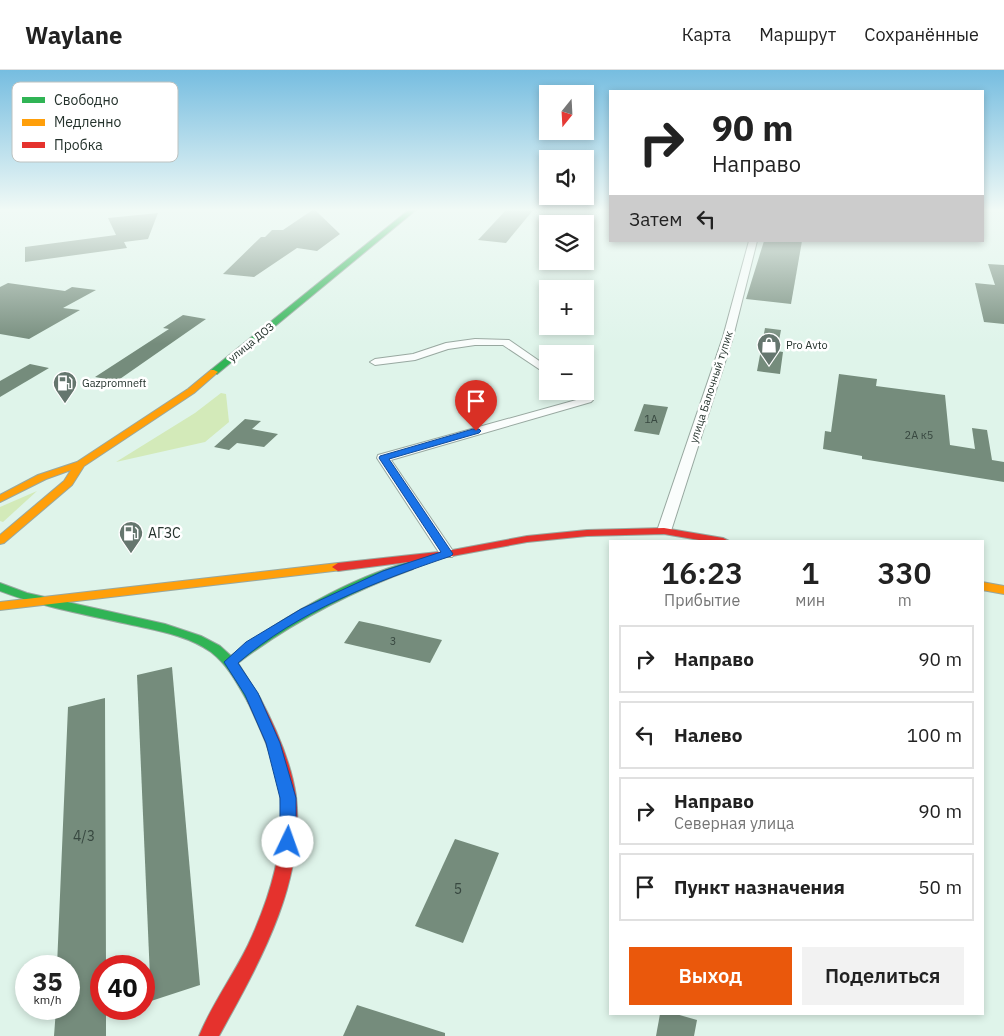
<!DOCTYPE html>
<html lang="ru">
<meta charset="utf-8">
<style>
body{margin:0;font-family:"IBM Plex Sans",sans-serif;background:#f2f2f2;color:#222;height:100vh;display:flex;flex-direction:column;font-size:19px;white-space:nowrap}
*{box-sizing:border-box;margin:0}
p{font-size:16px;color:#767676}
.icon{flex:none;width:28px;height:28px;fill:none;stroke:currentColor;stroke-width:2;stroke-linecap:round;stroke-linejoin:round}
.map{position:relative;flex:1;overflow:hidden}
.sheet{position:absolute;left:609px;top:470px;width:375px;height:475px;display:flex;flex-direction:column;background:#fff;border-radius:0px;box-shadow:0 2px 8px #0003}
.sheet>*{flex:none}
.top-card{position:absolute;left:609px;top:20px;width:375px;height:152px;border-radius:0px;box-shadow:0 2px 8px #0003;background:#fff;color:#222;overflow:hidden}
.needle{width:32px;rotate:198deg}
.buttons{position:absolute;left:539px;top:15px;display:grid;gap:10px}
.buttons a{display:grid;place-items:center;width:55px;height:55px;border-radius:0px;background:#fff;box-shadow:0 2px 8px #0003;font-size:25px}
.speed{position:absolute;left:15px;top:885px;display:flex;gap:10px;font-size:25px;font-weight:700;text-align:center}
.speed>*{display:grid;place-content:center;width:65px;height:65px;border-radius:50%;background:#fff;box-shadow:0 2px 8px #0003;line-height:1}
.speed small{font-size:12px;font-weight:400}
.speed .limit{border:8px solid #d22;background:#fff;color:#111}
.pin{position:absolute;display:grid;place-items:center;width:42px;height:42px;color:#fff;margin:-51px -21px;border-radius:50% 50% 50% 0;rotate:-45deg;box-shadow:0 0 5px #0007}
.pin .icon{rotate:45deg}
.me{position:absolute;width:55px;margin:-28px;rotate:3deg;stroke-linejoin:round;filter:drop-shadow(0 0 4px #0008)}
.turn{display:flex;align-items:center;gap:18px;height:105px;padding:0 20px;font-size:22px}
.turn .icon{width:65px;height:65px;stroke-width:2.5}
.turn b{display:block;font-size:35px;line-height:42px}
.then{display:flex;align-items:center;height:48px;padding:0 20px;background:#0003;gap:10px;font-size:19px}
.eta{display:flex;justify-content:space-evenly;align-items:center;height:85px;text-align:center}
.eta b{font-size:30px;font-weight:600;line-height:35px}
.action{display:flex;gap:10px;margin-top:auto;padding:10px 20px}
.action a{flex:1;height:58px;border-radius:0px;background:#ea580c;color:#fff;font-size:20px;font-weight:600;line-height:58px;text-align:center}
.action a+a{background:#f2f2f2;color:#222}
ul{padding:0;list-style:none}
li{display:flex;align-items:center;gap:15px;height:68px;margin:0 10px 8px;padding:0 10px;border:2px solid #e0e0e0;border-radius:0px}
li div{flex:1}
li b{display:block;font-size:19px}
li em{font-style:normal}
header{display:flex;align-items:center;gap:30px;box-sizing:border-box;height:70px;padding:0 25px;background:#fff;border-bottom:1px solid #e0e0e0}
header strong{font-size:24px}
nav{display:flex;gap:28px;margin-inline-start:auto;font-size:18px}
.map>svg:first-child{display:block}
.green{fill:#d3eab9}
.building{fill:#758c7c}
.lines{fill:none;stroke-linecap:round;stroke-linejoin:round}
.street-casing{stroke:#98a8a0;stroke-width:2}
.fast-casing{stroke:#98a8a0;stroke-width:2}
.slow-casing{stroke:#98a8a0;stroke-width:2}
.jam-casing{stroke:#98a8a0;stroke-width:2}
.street{fill:#fafdfc;fill-rule:evenodd}
.fast{fill:#30b455;fill-rule:evenodd}
.slow{fill:#ff9f0a;fill-rule:evenodd}
.jam{fill:#e5322d;fill-rule:evenodd}
.route{fill:#1a73e8;stroke:#114b97}
.labels{text-anchor:middle;stroke-width:5;stroke-linejoin:round;paint-order:stroke}
.far-street-label{font-size:11px;fill:#24322c;stroke:#fff}
.far-poi-label{font-size:11px;fill:#24322c;stroke:#fff;text-anchor:start}
.number-label{font-size:11px;fill:#384840}
.poi-label{font-size:14px;fill:#24322c;stroke:#fff;text-anchor:start}
.near-number-label{font-size:14px;fill:#384840}
.key{fill:#fff;stroke:#bdc2c0;stroke-width:1}
.key-label{font-size:14px;fill:#24322c}
</style>
<header>
<strong>Waylane</strong>
<nav><a>Карта</a><a>Маршрут</a><a>Сохранённые</a></nav>
</header>
<div class="map">
<svg width="1004" height="966" viewBox="0 0 1004 966">
<rect width="100%" height="100%" fill="#dff4ea"/>
<g class="green">
<polygon points="221,323 226,324 229,352 205,372 116,392 195,343"/>
<polygon points="37,421 3,452 0,451 0,437"/>
</g>
<g class="building">
<polygon points="314,139 340,164 317,181 297,178 254,207 223,204 261,167 265,167 272,160 283,160"/>
<polygon points="507,139 534,139 506,173 478,170"/>
<polygon points="158,143 148,169 124,172 127,178 25,192 25,177 116,165 108,148"/>
<polygon points="764,171 802,171 791,234 746,229"/>
<polygon points="988,194 1004,195 1004,254 984,252 975,213 995,215"/>
<polygon points="8,213 65,221 72,217 96,220 63,238 80,240 29,269 0,264 0,217"/>
<polygon points="183,245 206,249 117,311 95,307 169,259 163,258"/>
<polygon points="765,258 781,260 777,281 783,282 780,304 757,301"/>
<polygon points="30,294 49,298 0,327 0,311"/>
<polygon points="839,304 877,309 876,316 945,325 950,375 975,379 972,358 987,360 992,390 1004,392 1004,412 862,389 862,386 823,379 825,361 831,362"/>
<polygon points="644,334 668,337 659,365 634,361"/>
<polygon points="245,349 261,351 252,359 278,364 264,377 237,373 229,380 214,377"/>
<polygon points="359,551 378,555 442,570 430,593 344,573"/>
<polygon points="172,597 200,915 151,931 137,605"/>
<polygon points="105,628 106,896 101,896 101,939 106,939 106,966 54,966 56,939 69,939 69,896 57,896 68,637"/>
<polygon points="455,769 499,783 463,873 415,856"/>
<polygon points="357,935 445,963 445,966 343,966"/>
<polygon points="660,944 676,944 697,950 694,966 656,966"/>
</g>
<g class="lines">
<g class="street-casing">
<g id="street">
<polygon points="749,171 757,171 733,267 671,461 669,464 659,464 657,461 723,267"/>
<polygon points="475,269 509,270 548,297 548,305 503,275 475,275 448,279 415,290 375,295 370,292 375,289 413,284 446,273"/>
<polygon points="587,327 593,330 591,332 391,390 455,484 452,487 442,487 377,388 378,385"/>
</g>
</g>
<g class="fast-casing">
<g id="fast">
<polygon points="410,139 417,139 217,304 211,304 211,300"/>
<path d="M409 492 415 496 413 499C350 522 292 552 238 593L261 630 259 634 254 635 249 634C238 615 229 596 211 582 189 566 159 561 132 555 88 545 42 537 0 521V513L27 523 165 554 201 566 220 576 231 586C280 549 349 508 409 492Z"/>
</g>
</g>
<g class="slow-casing">
<g id="slow">
<polygon points="211,300 214,300 218,302 194,323 84,396 72,415 4,473 0,474 0,465 64,411 71,400 46,409 0,432 0,425 38,405 77,392 188,319"/>
<polygon points="338,493 342,494 344,497 342,500 0,540 0,532"/>
<polygon points="982,512 1004,516 1004,524 982,520"/>
</g>
</g>
<g class="jam-casing">
<g id="jam">
<polygon points="664,458 723,468 729,471 705,471 664,464 587,466 527,472 447,487 338,501 332,497 338,493 447,481 527,466 587,460"/>
<path d="M254 625 259 626C275 656 291 692 296 726 306 813 259 893 219 966H199C212 934 233 906 248 875 271 826 288 770 279 716 273 686 260 658 247 630L249 626Z"/>
</g>
</g>
<use href="#street" class="street"/>
<use href="#fast" class="fast"/>
<use href="#slow" class="slow"/>
<use href="#jam" class="jam"/>
</g>
<linearGradient id="sky" x2="0" y2="1"><stop stop-color="#76bde0"/><stop offset="0.51" stop-color="#f1faf6"/><stop offset="1" stop-color="#f1faf6" stop-opacity="0"/></linearGradient>
<rect width="1004" height="274" fill="url(#sky)"/>
<path class="route" d="M473 359H479L481 361 479 363 389 389 453 484 451 486C377 511 298 541 238 593L258 623 280 673 296 728V772L293 777 288 779 282 777 280 772V728L266 673 245 625 224 592 246 572 301 539 383 501 441 482 379 388 380 386Z"/>
<defs>
<g id="shop-pin" transform="scale(1.25)"><path d="M0 17L-7.5 6A9.5 9.5 0 1 1 7.5 6Z" fill="#65766e" stroke="#fff"/><path d="M-5-2.5h2.3a2.7 3.5 0 0 1 5.4 0H5L5.5 6h-11ZM-1.5-2.5h3a1.5 2.3 0 0 0-3 0Z" fill="#fff"/></g>
<g id="fuel-pin" transform="scale(1.25)"><path d="M0 17L-7.5 6A9.5 9.5 0 1 1 7.5 6Z" fill="#65766e" stroke="#fff"/><path d="M-5.5-6h7V0h2V4h1.3V-2.5L3-4.5l.8-.8L6-3V5H2.5V1h-1V6h-7ZM-4.2-4.7v3.2H.2V-4.7Z" fill="#fff"/></g>
</defs>
<g fill-rule="evenodd">
<use href="#shop-pin" x="769" y="275"/>
<use href="#fuel-pin" x="65" y="313"/>
<use href="#fuel-pin" x="131" y="463"/>
</g>
<g class="labels">
<g class="far-street-label">
<text transform="translate(251 272) rotate(-39)" y="4">улица ДОЗ</text>
<text transform="translate(711 317) rotate(-72)" y="4">улица Балочный тупик</text>
</g>
<g class="far-poi-label">
<text x="786" y="279">Pro Аvto</text>
<text x="82" y="317">Gazpromneft</text>
</g>
<g class="number-label">
<text x="651" y="353">1А</text>
<text x="919" y="369">2А к5</text>
<text x="393" y="575">3</text>
</g>
<g class="poi-label">
<text x="148" y="468">АГЗС</text>
</g>
<g class="near-number-label">
<text x="84" y="771">4/3</text>
<text x="458" y="824">5</text>
</g>
</g>
<rect x="12" y="12" width="166" height="80" rx="8" class="key"/>
<rect x="22" y="27" width="23" height="6" fill="#30b455"/>
<rect x="22" y="49" width="23" height="7" fill="#ff9f0a"/>
<rect x="22" y="72" width="23" height="6" fill="#e5322d"/>
<g class="key-label">
<text x="54" y="35">Свободно</text>
<text x="54" y="57">Медленно</text>
<text x="54" y="80">Пробка</text>
</g>
</svg>
<div class="buttons">
<a><svg class="needle" viewBox="-14 -14 28 28"><path d="M0-13l5 13h-10z" fill="#e53935"/><path d="M0 13l5-13h-10z" fill="#767676"/></svg></a>
<a><svg class="icon" aria-label="sound" viewBox="0 0 24 24"><path d="M4 9h4l5-4v14l-5-4H4zM17 9q2 3 0 6"/></svg></a>
<a><svg class="icon" aria-label="layers" viewBox="0 0 24 24"><path d="M12 4l9 5-9 5-9-5zM3 14l9 5 9-5"/></svg></a>
<a>+</a>
<a>−</a>
</div>
<div class="speed"><div>35<small>km/h</small></div><div class="limit">40</div></div>
<div class="pin" style="left:476px;top:361px;background:#d93025"><svg class="icon" aria-label="arrive" viewBox="0 0 24 24"><path d="M6 21V4h12l-3 4 3 4H6"/></svg></div>
<svg class="me" style="left:288px;top:772px" viewBox="-20 -20 40 40"><circle r="19" fill="#fff"/><path d="M0-13L10 11 0 6-10 11z" fill="#1a73e8"/></svg>
<div class="top-card">
<div class="turn"><svg class="icon" aria-label="right" viewBox="0 0 24 24"><path d="M7 20v-9h11M14 6l5 5-5 5"/></svg><div><b>90 m</b>Направо</div></div>
<div class="then">Затем<svg class="icon" aria-label="left" viewBox="0 0 24 24"><path d="M17 20v-9H6M10 6l-5 5 5 5"/></svg></div>
</div>
<section class="sheet">
<div class="eta">
<div><b>16:23</b><p>Прибытие</p></div>
<div><b>1</b><p>мин</p></div>
<div><b>330</b><p>m</p></div>
</div>
<ul>
<li><svg class="icon" aria-label="right" viewBox="0 0 24 24"><path d="M7 20v-9h11M14 6l5 5-5 5"/></svg><div><b>Направо</b></div><em>90 m</em></li>
<li><svg class="icon" aria-label="left" viewBox="0 0 24 24"><path d="M17 20v-9H6M10 6l-5 5 5 5"/></svg><div><b>Налево</b></div><em>100 m</em></li>
<li><svg class="icon" aria-label="right" viewBox="0 0 24 24"><path d="M7 20v-9h11M14 6l5 5-5 5"/></svg><div><b>Направо</b><p>Северная улица</p></div><em>90 m</em></li>
<li><svg class="icon" aria-label="arrive" viewBox="0 0 24 24"><path d="M6 21V4h12l-3 4 3 4H6"/></svg><div><b>Пункт назначения</b></div><em>50 m</em></li>
</ul>
<div class="action"><a>Выход</a><a>Поделиться</a></div>
</section>
</div>
